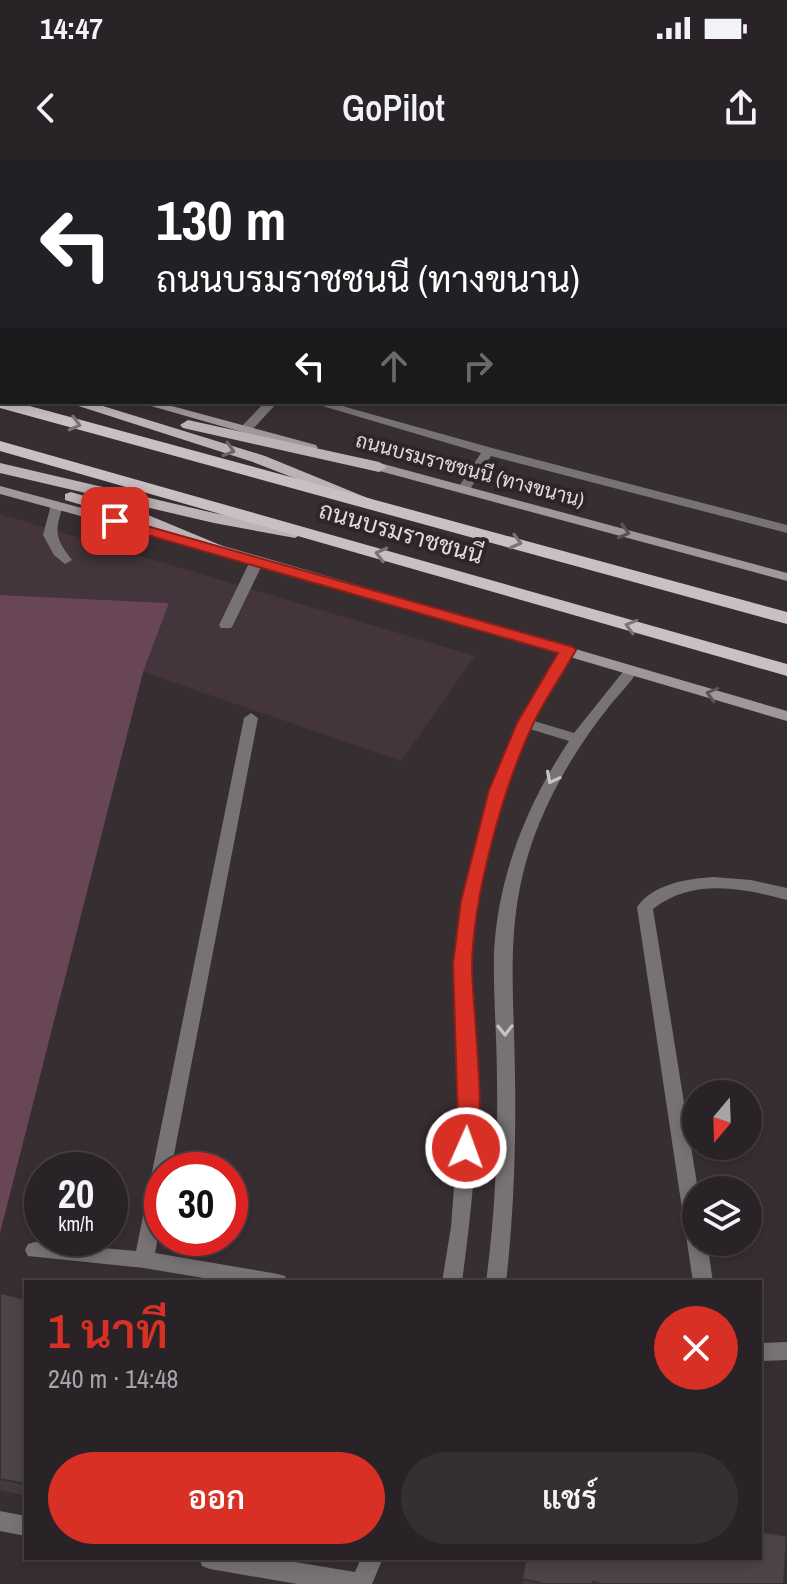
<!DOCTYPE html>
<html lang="th">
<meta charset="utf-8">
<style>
body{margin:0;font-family:"Archivo Narrow",Sarabun,sans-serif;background:#352f32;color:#f1f3f6;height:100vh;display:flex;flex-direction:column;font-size:30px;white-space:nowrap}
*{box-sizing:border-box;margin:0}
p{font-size:26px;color:#a5a4a7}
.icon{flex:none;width:44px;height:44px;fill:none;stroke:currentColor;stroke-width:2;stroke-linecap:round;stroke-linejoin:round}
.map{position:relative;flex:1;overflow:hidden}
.panel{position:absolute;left:24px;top:1120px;width:738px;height:280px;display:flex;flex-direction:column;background:#292226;border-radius:0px;box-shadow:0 4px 12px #0003,0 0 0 2px #453f43}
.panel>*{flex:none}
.top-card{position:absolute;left:0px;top:0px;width:788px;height:244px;box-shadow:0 4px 12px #0003,0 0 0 2px #453f43;background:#202124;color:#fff;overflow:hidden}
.needle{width:52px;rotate:199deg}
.tools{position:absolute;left:682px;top:920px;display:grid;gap:16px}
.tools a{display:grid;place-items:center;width:80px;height:80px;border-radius:50%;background:#292226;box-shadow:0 4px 12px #0003,0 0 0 2px #453f43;font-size:40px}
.speed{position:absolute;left:24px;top:992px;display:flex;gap:16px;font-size:40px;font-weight:700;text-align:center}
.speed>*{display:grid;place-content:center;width:104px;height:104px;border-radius:50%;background:#292226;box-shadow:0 4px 12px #0003,0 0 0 2px #453f43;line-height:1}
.speed small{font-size:20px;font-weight:400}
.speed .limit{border:12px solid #d22;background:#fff;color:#111}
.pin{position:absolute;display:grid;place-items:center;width:68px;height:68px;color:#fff;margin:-34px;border-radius:16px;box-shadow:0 4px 12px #0006}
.me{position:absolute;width:88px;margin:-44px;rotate:2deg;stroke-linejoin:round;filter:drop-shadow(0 0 6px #0008)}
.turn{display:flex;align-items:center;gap:28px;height:168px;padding:0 24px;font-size:36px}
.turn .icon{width:104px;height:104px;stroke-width:2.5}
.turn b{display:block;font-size:56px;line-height:68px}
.lanes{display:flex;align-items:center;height:76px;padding:0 24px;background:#0003;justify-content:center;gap:40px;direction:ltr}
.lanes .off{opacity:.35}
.round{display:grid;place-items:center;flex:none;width:84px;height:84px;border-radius:42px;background:#352f32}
.overview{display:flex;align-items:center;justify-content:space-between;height:136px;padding:0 24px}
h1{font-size:48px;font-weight:600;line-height:60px;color:#d93025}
.primary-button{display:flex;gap:16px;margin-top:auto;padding:16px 24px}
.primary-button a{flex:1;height:92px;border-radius:48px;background:#d93025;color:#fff;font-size:32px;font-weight:600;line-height:92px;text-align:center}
.primary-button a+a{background:#352f32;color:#f1f3f6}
.status{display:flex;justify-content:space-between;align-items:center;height:56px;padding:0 40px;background:#292226;direction:ltr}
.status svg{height:22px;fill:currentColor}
header{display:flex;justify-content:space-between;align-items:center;height:104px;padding:0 24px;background:#292226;font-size:36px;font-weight:600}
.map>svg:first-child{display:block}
.built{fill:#44343b}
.green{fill:#694656}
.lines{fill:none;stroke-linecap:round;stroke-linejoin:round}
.stream{fill:#9c667f;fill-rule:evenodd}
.canal{fill:#9c667f;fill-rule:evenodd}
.service{fill:#777374;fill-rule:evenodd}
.minor{fill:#777374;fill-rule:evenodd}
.secondary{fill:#9f979a;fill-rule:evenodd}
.primary{fill:#bdb3b7;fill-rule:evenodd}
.trunk{fill:#cac0c4;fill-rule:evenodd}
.wall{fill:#423a3e}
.building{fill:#4d4448;stroke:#363032;stroke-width:2}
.oneway{stroke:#7c7276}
.oneway2{stroke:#6e6568}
.oneway3{stroke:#5b5356}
.oneway4{stroke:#c7c2c4}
.route{fill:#d93025;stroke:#8d1f18;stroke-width:2}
.labels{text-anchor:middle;stroke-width:8;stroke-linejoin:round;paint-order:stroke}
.far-street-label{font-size:20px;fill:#e2dcde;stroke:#2d2528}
.street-label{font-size:24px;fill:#e2dcde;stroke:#2d2528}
</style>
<div class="status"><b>14:47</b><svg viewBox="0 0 49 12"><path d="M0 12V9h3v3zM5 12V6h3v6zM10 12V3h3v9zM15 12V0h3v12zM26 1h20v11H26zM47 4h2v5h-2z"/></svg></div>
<header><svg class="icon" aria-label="back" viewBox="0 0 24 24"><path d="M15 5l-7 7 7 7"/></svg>GoPilot<svg class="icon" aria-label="share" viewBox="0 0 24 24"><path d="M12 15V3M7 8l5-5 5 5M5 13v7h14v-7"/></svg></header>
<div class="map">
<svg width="787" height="1424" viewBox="0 0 787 1424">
<rect width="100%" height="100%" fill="#372e32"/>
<polygon class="built" points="0,354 475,496 401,601 143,512 169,443 0,435"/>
<polygon class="green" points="0,435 169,443 143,512 0,1073"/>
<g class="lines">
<polygon class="stream" points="575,0 581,0 580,2 574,2"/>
<g class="canal">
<polygon points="450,0 485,0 486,2 451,2"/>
<rect x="786" y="44" width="1" height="14"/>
</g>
<g class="service">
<rect x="0" y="51" width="2" height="6"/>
<polygon points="0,74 2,74 0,82"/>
<rect x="786" y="74" width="1" height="6"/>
<rect x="0" y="100" width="2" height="7"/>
<rect x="786" y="115" width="1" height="6"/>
<rect x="786" y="151" width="1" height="6"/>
<rect x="786" y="178" width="1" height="6"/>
<polygon points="265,242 278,242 249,273 241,273 241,267"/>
<polygon points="309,242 328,242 492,288 787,365 787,373 491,296 469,331 459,331 458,328 481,293"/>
<path d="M57 341 63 345C55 372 54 377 72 400L65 404 54 395 43 375 51 345Z"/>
<polygon points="257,397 264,401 233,465 231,468 221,468 219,465 250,401"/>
</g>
<g class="minor">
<polygon points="147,0 164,0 165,2 148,2"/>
<polygon points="251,0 262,0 250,2"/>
<path d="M568 486 575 490 534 561 574 573 626 508H636L638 511C630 523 620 533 611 544 582 580 557 620 539 664 503 753 514 823 515 915 516 985 514 1053 506 1122H486C495 1055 498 988 497 921 497 878 493 835 494 792 498 716 527 644 569 581L530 569C501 640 472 729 470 805 469 858 479 911 477 964 475 1017 469 1070 462 1122H442L451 1067 459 962 454 804 462 741 489 630 518 563 561 490Z"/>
<polygon points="251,553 258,558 171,1010 162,1010 162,1057 155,1093 278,1114 285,1116 288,1122 227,1122 144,1108 28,1096 25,1090 28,1084 35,1082 136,1091 244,558"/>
<path d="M713 717 751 720 787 728V740C742 728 693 718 653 749L698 1030H696V1082H707L713 1122H693L637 747C653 724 686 719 713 717Z"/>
<polygon points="787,1182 787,1200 760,1201 760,1183"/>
<polygon points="0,1351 26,1356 26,1376 0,1371"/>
<polygon points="199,1398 271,1398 355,1412 361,1398 383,1398 372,1424 297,1424 210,1409 202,1406"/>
</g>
<g class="secondary">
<polygon points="0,199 2,200 2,208 0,207"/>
<polygon points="137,242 157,242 316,285 318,288 312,292 308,291"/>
<polygon points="365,299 787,413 787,421 361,306 361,300"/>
<polygon points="0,326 234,389 787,551 787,561 224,395 0,334"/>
</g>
<g class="primary">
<rect x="0" y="216" width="2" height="9"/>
<polygon points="66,242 90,242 265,296 370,339 362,344 356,342 253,302"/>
<polygon points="188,260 379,302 387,307 379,312 183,268 180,265"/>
<polygon points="0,303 214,353 295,368 303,373 295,378 214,363 0,313"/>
<polygon points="71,332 148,355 237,392 229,397 223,396 136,361 65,340 65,334"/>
</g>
<g class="trunk">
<polygon points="0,238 2,242 15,242 787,452 787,464 0,248"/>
<polygon points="0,281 787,504 787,516 0,291"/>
</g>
</g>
<g class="wall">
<polygon points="0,1133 26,1139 26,1336 0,1330"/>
<polygon points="526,1398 784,1424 522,1424"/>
</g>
<g class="building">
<polygon points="0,1133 26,1139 26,1324 0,1319"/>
<polygon points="760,1371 787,1376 784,1424 602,1424 593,1422 593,1424 545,1424 522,1419 526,1398 760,1398"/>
</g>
<defs><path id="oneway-chevron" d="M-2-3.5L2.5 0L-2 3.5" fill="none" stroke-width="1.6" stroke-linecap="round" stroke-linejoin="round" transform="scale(2)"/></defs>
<g class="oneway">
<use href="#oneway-chevron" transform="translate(75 264) rotate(15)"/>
<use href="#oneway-chevron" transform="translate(516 382) rotate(15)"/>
<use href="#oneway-chevron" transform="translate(381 394) rotate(-165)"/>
<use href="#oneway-chevron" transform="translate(631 466) rotate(-164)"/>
</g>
<use class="oneway2" href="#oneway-chevron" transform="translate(229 290) rotate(17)"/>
<g class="oneway3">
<use href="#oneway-chevron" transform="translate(624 372) rotate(15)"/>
<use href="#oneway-chevron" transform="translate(712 534) rotate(-164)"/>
</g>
<g class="oneway4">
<use href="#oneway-chevron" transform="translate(552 618) rotate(117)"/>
<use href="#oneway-chevron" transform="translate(505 870) rotate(89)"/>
</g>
<path class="route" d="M115 357 573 487 576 490C562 515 545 539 533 564 503 628 473 736 472 806 472 844 488 967 474 994L466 997 459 994 456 988 458 962 453 804 461 741 489 630 517 563 558 493 109 364 107 361Z"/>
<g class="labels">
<g class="far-street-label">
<text transform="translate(470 310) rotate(15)" y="7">ถนนบรมราชชนนี (ทางขนาน)</text>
</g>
<g class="street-label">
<text transform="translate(401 373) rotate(16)" y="8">ถนนบรมราชชนนี</text>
</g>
</g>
</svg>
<div class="tools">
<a><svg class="needle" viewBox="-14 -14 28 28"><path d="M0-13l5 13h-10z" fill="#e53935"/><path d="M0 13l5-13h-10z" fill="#a5a4a7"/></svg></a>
<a><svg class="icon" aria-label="layers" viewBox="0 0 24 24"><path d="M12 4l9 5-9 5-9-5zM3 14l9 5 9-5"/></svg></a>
</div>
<div class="speed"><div>20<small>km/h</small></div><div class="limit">30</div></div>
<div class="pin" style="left:115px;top:361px;background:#d93025"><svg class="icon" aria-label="arrive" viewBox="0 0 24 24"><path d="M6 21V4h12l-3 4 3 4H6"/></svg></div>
<svg class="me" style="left:466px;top:988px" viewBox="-20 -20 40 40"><circle r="17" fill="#d93025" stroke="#fff" stroke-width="3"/><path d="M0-11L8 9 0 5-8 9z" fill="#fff"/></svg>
<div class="top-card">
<div class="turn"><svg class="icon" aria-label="left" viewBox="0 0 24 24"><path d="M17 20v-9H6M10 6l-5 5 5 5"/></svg><div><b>130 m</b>ถนนบรมราชชนนี (ทางขนาน)</div></div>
<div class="lanes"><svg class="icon" aria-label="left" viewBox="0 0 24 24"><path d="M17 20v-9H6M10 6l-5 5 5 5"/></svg><svg class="icon off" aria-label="ahead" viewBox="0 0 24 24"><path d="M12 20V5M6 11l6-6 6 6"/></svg><svg class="icon off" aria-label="right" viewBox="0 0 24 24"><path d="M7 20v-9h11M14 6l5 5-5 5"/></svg></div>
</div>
<section class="panel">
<div class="overview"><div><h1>1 นาที</h1><p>240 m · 14:48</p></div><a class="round" style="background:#d93025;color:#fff"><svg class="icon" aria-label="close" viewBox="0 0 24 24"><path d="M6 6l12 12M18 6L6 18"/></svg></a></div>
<div class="primary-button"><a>ออก</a><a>แชร์</a></div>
</section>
</div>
